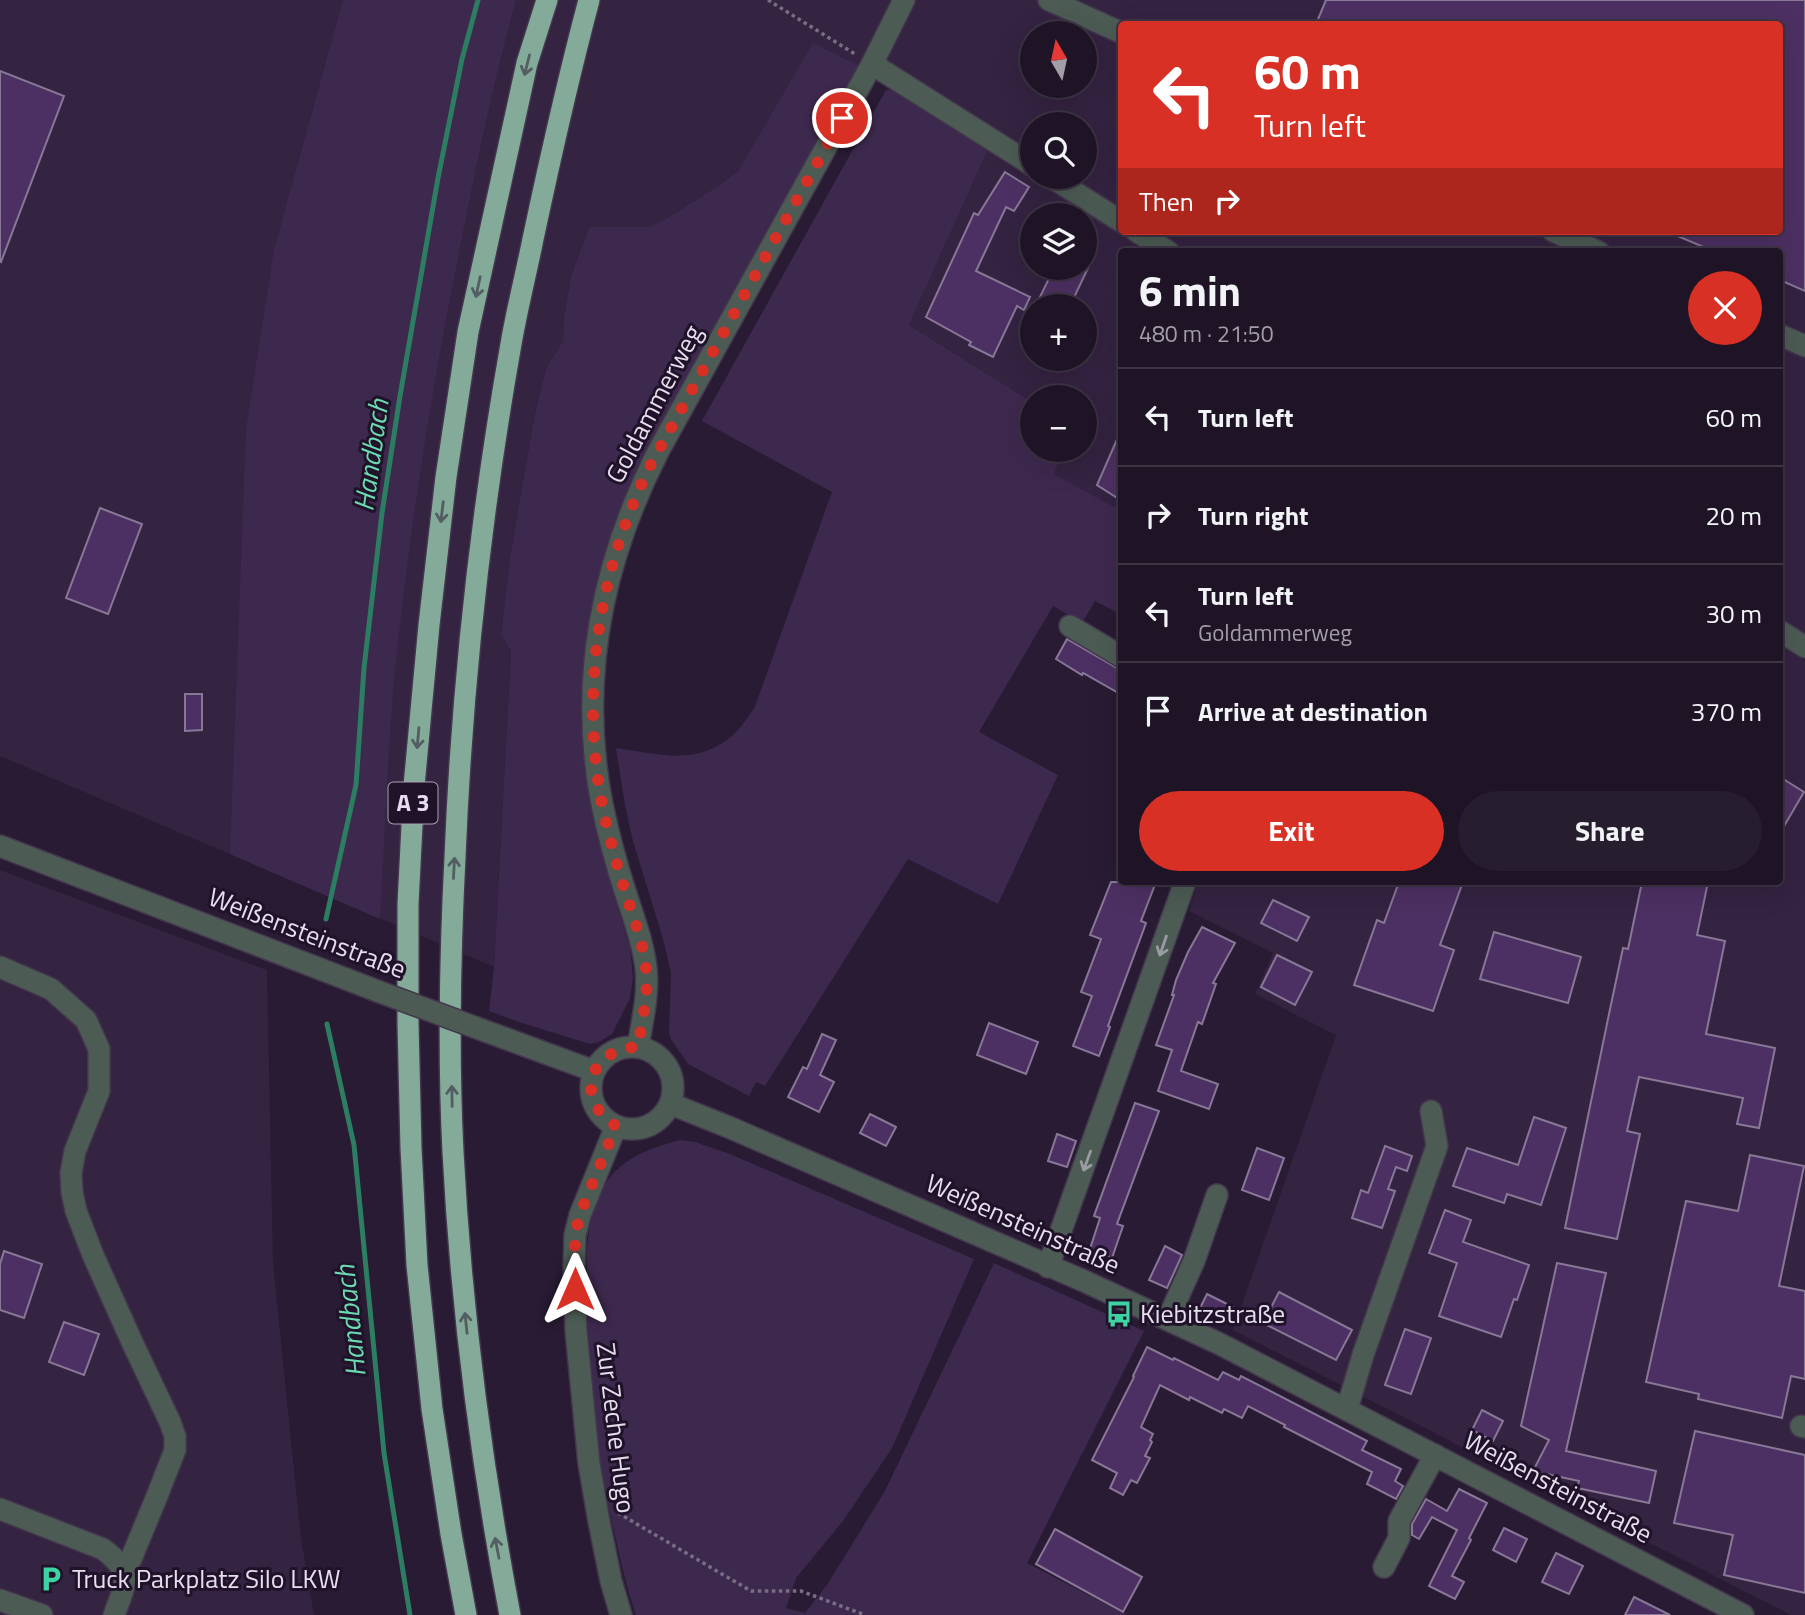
<!DOCTYPE html>
<meta charset="utf-8">
<style>
body{margin:0;font-family:"Titillium Web",sans-serif;background:#261d2e;color:#f1f3f6;height:100vh;display:flex;flex-direction:column;font-size:26px;white-space:nowrap}
*{box-sizing:border-box;margin:0}
p{font-size:23px;color:#a19ea7}
.icon{flex:none;width:38px;height:38px;fill:none;stroke:currentColor;stroke-width:2;stroke-linecap:round;stroke-linejoin:round}
.map{position:relative;flex:1;overflow:hidden}
.sheet{position:absolute;left:1118px;top:248px;width:665px;height:637px;display:flex;flex-direction:column;background:#1e1426;border-radius:7px;box-shadow:0 7px 28px #0002,0 0 0 2px #3c3343}
.sheet>*{flex:none}
.guide{position:absolute;left:1118px;top:21px;width:665px;height:214px;border-radius:7px;box-shadow:0 7px 28px #0002,0 0 0 2px #3c3343;background:#d93025;color:#fff;overflow:hidden}
.needle{width:46px;rotate:351deg}
.buttons{position:absolute;left:1020px;top:21px;display:grid;gap:14px}
.buttons a{display:grid;place-items:center;width:77px;height:77px;border-radius:50%;background:#1e1426;box-shadow:0 7px 28px #0002,0 0 0 2px #3c3343;font-size:35px}
.pin{position:absolute;display:grid;place-items:center;width:60px;height:60px;color:#fff;margin:-30px;border:4px solid #fff;border-radius:50%;box-shadow:0 2px 7px #0007}
.me{position:absolute;width:77px;margin:-38px;rotate:0deg;stroke-linejoin:round;filter:drop-shadow(0 0 5px #0008)}
.turn{display:flex;align-items:center;gap:24px;height:147px;padding:0 21px;font-size:32px}
.turn .icon{width:91px;height:91px;stroke-width:2.5}
.turn b{display:block;font-size:49px;line-height:60px}
.then{display:flex;align-items:center;height:66px;padding:0 21px;background:#0003;gap:14px;font-size:26px}
.round{display:grid;place-items:center;flex:none;width:74px;height:74px;border-radius:37px;background:#261d2e}
.head{display:flex;align-items:center;justify-content:space-between;height:119px;padding:0 21px}
h1{font-size:42px;font-weight:700;line-height:52px}
.cta{display:flex;gap:14px;margin-top:auto;padding:14px 21px}
.cta a{flex:1;height:80px;border-radius:42px;background:#d93025;color:#fff;font-size:28px;font-weight:700;line-height:80px;text-align:center}
.cta a+a{background:#261d2e;color:#f1f3f6}
ul{padding:0;list-style:none}
li{display:flex;align-items:center;gap:21px;height:98px;padding:0 21px;border-top:2px solid #3c3343}
li div{flex:1}
li b{display:block;font-size:26px}
li em{font-style:normal}
.map>svg:first-child{display:block}
.built{fill:#342341;fill-rule:evenodd}
.green{fill:#3e294e}
.lines{fill:none;stroke-linecap:round;stroke-linejoin:round}
.stream{stroke:#2c7d61;stroke-width:5}
.building{fill:#4d3063;stroke:#887896;stroke-width:2}
.minor-casing{stroke:#43364d;stroke-width:24}
.highway-casing{stroke:#43364d;stroke-width:24}
.path{stroke:#796e83;stroke-width:3.5;stroke-dasharray:3.5 3.5;stroke-linecap:butt}
.minor{stroke:#4c5b54;stroke-width:21}
.highway{stroke:#84aa99;stroke-width:21}
.minor-bridge-casing{stroke:#43364d;stroke-width:24;stroke-linecap:butt}
.minor-bridge{stroke:#4c5b54;stroke-width:21}
.oneway{stroke:#525e61}
.oneway2{stroke:#999ca1}
.route{stroke:#d93025;stroke-width:12;stroke-dasharray:0 21.6}
.labels{text-anchor:middle;stroke-width:6;stroke-linejoin:round;paint-order:stroke}
.shield{fill:#1f1229;stroke:#aaa1b3;stroke-width:2}
.shield-label{font-size:24px;font-weight:bold;fill:#e6deee}
.street-label{font-size:26px;fill:#e6deee;stroke:#1f1229}
.poi-label{font-size:26px;fill:#e6deee;stroke:#1f1229;text-anchor:start}
.water-label{font-size:28px;font-style:italic;fill:#6bdbb1;stroke:#1f1229}
</style>
<div class="map">
<svg width="1805" height="1615" viewBox="0 0 1805 1615">
<rect width="100%" height="100%" fill="#281b33"/>
<g class="built">
<path d="M0 0H1805V634L1780 619V252H1122V511L1053 474 1062 450H1085V397H1032V402L909 325 990 145 859 66 758 138 738 171 721 184 666 219 648 227H589L571 276 564 317 563 341 546 368 534 418 510 557 501 635 511 651 494 967 0 756ZM1122 24H1780V231H1122ZM1032 33H1085V86H1032ZM1032 124H1085V177H1032ZM1032 215H1085V268H1032ZM1032 306H1085V359H1032Z"/>
<polygon points="1780,645 1805,661 1805,1615 1791,1615 1233,1330 1336,1035 1255,994 1273,953 1189,911 1198,882 1780,882"/>
<polygon points="0,870 267,970 273,1263 301,1538 314,1615 0,1615"/>
</g>
<g class="green">
<path d="M343 0H516C492 87 474 175 457 263 430 398 409 534 395 671 387 753 385 836 380 919L230 854 246 429 274 250Z"/>
<polygon points="813,43 859,66 640,465 627,493 606,551 596,585 590,619 586,657 594,811 607,871 630,948 633,977 630,998 612,1034 599,1042 590,1044 522,1023 489,1011 494,967 511,651 501,635 510,557 534,418 546,368 563,341 564,317 571,276 589,227 648,227 666,219 721,184 738,171"/>
<path d="M886 90H899L990 145 909 325 1032 402V450H1062L1054 474 1122 511V615L1095 601 1082 623 1053 606 979 732 1058 775 998 904 908 859 765 1086 756 1082 749 1096 688 1064 670 1038 669 1033 671 973 663 939 633 841 625 805 616 748C661 754 700 768 737 731 743 725 748 716 754 709L832 492 702 421Z"/>
<path d="M680 1140 695 1142 730 1154 974 1259 892 1448 843 1521 796 1578 786 1608 805 1613 827 1585 885 1491 994 1263 1144 1331 1027 1563 1127 1615H636C626 1586 620 1557 613 1527 609 1508 604 1489 601 1470 592 1414 589 1357 587 1300 587 1267 584 1232 597 1200 612 1162 643 1150 680 1140Z"/>
</g>
<g class="lines">
<g class="stream">
<polyline points="326,919 356,785 364,668 382,513 400,396 438,178 462,59 478,0"/>
<polyline points="327,1024 354,1145 384,1453 410,1615"/>
</g>
</g>
<g class="building">
<polygon points="1326,0 1805,0 1805,291 1780,280 1780,252 1715,252 1666,231 1780,231 1780,24 1316,24"/>
<polygon points="0,71 64,96 1,262 0,261"/>
<polygon points="1005,172 1029,187 1014,211 1006,207 976,271 1030,297 1024,310 1017,306 993,357 969,345 971,342 926,317 974,213 978,215"/>
<polygon points="1054,268 1088,268 1070,306 1054,306 1039,299"/>
<polygon points="1122,428 1122,501 1097,485"/>
<polygon points="100,508 142,524 108,614 66,598"/>
<polygon points="1067,639 1122,671 1122,695 1083,673 1082,675 1056,659"/>
<polygon points="185,694 202,694 202,730 185,731"/>
<polygon points="1780,777 1804,792 1780,833"/>
<polygon points="1111,882 1156,882 1141,921 1146,923 1108,1026 1110,1027 1099,1056 1073,1046 1092,996 1081,992 1101,939 1090,935"/>
<polygon points="1399,882 1463,882 1440,945 1454,950 1433,1011 1354,985 1377,920 1384,923"/>
<polygon points="1642,882 1708,882 1697,935 1725,941 1706,1034 1775,1048 1759,1128 1737,1124 1743,1098 1639,1077 1627,1131 1640,1134 1617,1239 1565,1228 1609,1014 1623,948 1628,949"/>
<polygon points="1273,900 1309,917 1297,941 1261,923"/>
<polygon points="1202,927 1235,943 1213,983 1216,984 1202,1024 1198,1022 1181,1071 1218,1084 1209,1109 1158,1091 1172,1050 1156,1045 1174,995 1172,995 1176,980 1188,952"/>
<polygon points="1494,932 1581,957 1568,1003 1480,979"/>
<polygon points="1277,955 1312,972 1295,1005 1261,987"/>
<polygon points="989,1023 1038,1042 1026,1074 977,1055"/>
<polygon points="822,1034 836,1040 820,1075 834,1082 819,1112 788,1097 803,1067 807,1069"/>
<polygon points="1135,1103 1159,1111 1117,1224 1123,1226 1112,1258 1090,1249 1100,1218 1094,1216"/>
<polygon points="870,1114 896,1127 886,1146 860,1133"/>
<polygon points="1534,1117 1566,1128 1541,1205 1507,1194 1504,1203 1453,1186 1467,1148 1518,1165"/>
<polygon points="1057,1134 1076,1141 1067,1167 1048,1161"/>
<polygon points="1385,1146 1412,1156 1407,1171 1396,1167 1388,1189 1395,1191 1382,1228 1352,1218 1361,1190 1368,1193"/>
<polygon points="1257,1148 1284,1158 1269,1200 1242,1190"/>
<polygon points="1750,1155 1804,1166 1779,1286 1805,1291 1805,1379 1791,1376 1782,1418 1698,1399 1699,1394 1646,1382 1686,1201 1738,1211"/>
<polygon points="1445,1210 1471,1220 1463,1242 1529,1265 1517,1300 1514,1299 1501,1337 1439,1316 1457,1263 1429,1253"/>
<polygon points="1165,1246 1182,1255 1167,1288 1149,1280"/>
<polygon points="4,1251 42,1264 24,1318 0,1310 0,1264"/>
<polygon points="1557,1263 1606,1273 1566,1451 1656,1471 1649,1503 1577,1488 1579,1481 1533,1471 1549,1440 1521,1426"/>
<polygon points="1279,1292 1352,1330 1336,1360 1263,1323"/>
<polygon points="1207,1294 1233,1307 1226,1321 1200,1308"/>
<polygon points="64,1322 99,1334 84,1375 49,1362"/>
<polygon points="1405,1329 1431,1338 1411,1394 1385,1385"/>
<polygon points="1147,1347 1173,1360 1174,1358 1218,1380 1223,1372 1239,1380 1241,1376 1367,1441 1362,1450 1401,1469 1395,1481 1403,1486 1396,1499 1367,1484 1372,1472 1284,1427 1285,1425 1248,1406 1242,1418 1224,1409 1222,1413 1190,1397 1189,1400 1160,1385 1141,1427 1153,1434 1150,1440 1152,1442 1145,1456 1150,1458 1137,1483 1131,1480 1123,1495 1110,1488 1117,1473 1092,1460 1134,1377 1133,1376"/>
<polygon points="1482,1410 1503,1421 1493,1441 1472,1430"/>
<polygon points="1695,1431 1805,1455 1805,1593 1724,1575 1733,1535 1674,1523"/>
<polygon points="1459,1489 1487,1503 1469,1538 1471,1540 1452,1576 1464,1582 1455,1599 1429,1586 1457,1530 1432,1517 1419,1539 1412,1535 1412,1524 1426,1499 1447,1511"/>
<polygon points="1504,1528 1527,1539 1516,1562 1493,1550"/>
<polygon points="1055,1529 1142,1577 1123,1612 1036,1564"/>
<polygon points="1556,1553 1583,1566 1569,1594 1542,1582"/>
<polygon points="1634,1597 1670,1615 1625,1615"/>
</g>
<g class="lines">
<g class="minor-casing">
<g id="minor">
<polyline points="1049,0 1122,33"/>
<polyline points="872,64 1032,165"/>
<polyline points="1051,177 1122,222"/>
<polyline points="1136,231 1169,252"/>
<polyline points="1553,231 1599,252"/>
<polyline points="1780,335 1805,346"/>
<polyline points="1070,626 1122,657"/>
<polyline points="1780,631 1805,647"/>
<polyline points="0,846 380,992"/>
<polyline points="0,967 51,989 86,1020 99,1049 99,1091 75,1151 71,1173 72,1192 76,1211 93,1255 133,1344 170,1422 175,1436 175,1450 157,1496 131,1559 122,1567"/>
<polyline points="477,1028 594,1071"/>
<circle cx="632" cy="1088" r="41"/>
<path d="M638 1047C642 1022 649 994 646 968 643 942 633 916 625 891 616 863 608 833 602 804 578 681 602 561 659 450L872 64 904 0"/>
<polyline points="671,1104 731,1128 1084,1281 1220,1344 1743,1615"/>
<polyline points="616,1126 580,1215 575,1235 574,1267 576,1331 589,1464 599,1522 611,1581 621,1615"/>
<polyline points="1048,1267 1185,882"/>
<polyline points="1168,1319 1194,1261 1217,1195"/>
<polyline points="1347,1409 1363,1355 1437,1146 1431,1111"/>
<polyline points="1801,1426 1805,1427"/>
<path d="M0 1509 103 1549C134 1573 126 1582 114 1615"/>
<polyline points="1384,1567 1399,1538 1399,1521 1435,1455"/>
<polyline points="0,1600 42,1615"/>
</g>
</g>
<g class="highway-casing">
<g id="highway">
<polyline points="466,1615 451,1534 432,1409 417,1265 411,1148 408,1024 408,904 414,786 429,625 446,477 468,332 527,63 547,0"/>
<path d="M510 1615C481 1462 461 1307 453 1152 448 1054 450 955 455 857 462 685 481 513 511 344 517 309 526 274 533 239 550 159 568 79 589 0"/>
</g>
</g>
<g class="path">
<polyline points="768,0 855,54"/>
<polyline points="618,1513 751,1591 801,1591 865,1615"/>
</g>
<use href="#minor" class="minor"/>
<use href="#highway" class="highway"/>
<g class="minor-bridge-casing">
<polyline id="minor-bridge" points="380,992 477,1028"/>
</g>
<use href="#minor-bridge" class="minor-bridge"/>
</g>
<defs><path id="oneway-shaft" d="M-6 0H5M1.5-3L5.5 0L1.5 3" fill="none" stroke-width="1.6" stroke-linecap="round" stroke-linejoin="round" transform="scale(1.75)"/></defs>
<g class="oneway">
<use href="#oneway-shaft" transform="translate(527 65) rotate(104)"/>
<use href="#oneway-shaft" transform="translate(478 287) rotate(102)"/>
<use href="#oneway-shaft" transform="translate(442 512) rotate(97)"/>
<use href="#oneway-shaft" transform="translate(418 738) rotate(95)"/>
<use href="#oneway-shaft" transform="translate(454 868) rotate(-87)"/>
<use href="#oneway-shaft" transform="translate(452 1096) rotate(-91)"/>
<use href="#oneway-shaft" transform="translate(466 1323) rotate(-96)"/>
<use href="#oneway-shaft" transform="translate(497 1548) rotate(-101)"/>
</g>
<g class="oneway2">
<use href="#oneway-shaft" transform="translate(1163 946) rotate(109)"/>
<use href="#oneway-shaft" transform="translate(1087 1161) rotate(110)"/>
</g>
<g class="lines">
<path class="route" d="M575 1289V1235L580 1214 616 1126C573 1100 589 1048 638 1047 642 1021 649 994 646 968 643 942 633 916 625 891 616 863 608 833 602 804 580 689 599 569 651 464L842 118"/>
</g>
<defs>
<g id="bus-bare" transform="scale(2.1)"><path d="M-5-6H5V4H4V6H2V4H-2V6H-4V4H-5ZM-3.5-4V0h7V-4ZM-3.5 1.2v1.5H-2V1.2ZM2 1.2v1.5H3.5V1.2Z" fill="#3dd4a3" stroke="#1f1229" stroke-width="2.5" paint-order="stroke"/></g>
<g id="parking-bare" transform="scale(2.1)"><path d="M-3.5-5.5H1a3.5 3.5 0 0 1 0 7H-1V5.5H-3.5ZM-1-3.4V-.6H.8a1.4 1.4 0 0 0 0-2.8Z" fill="#3dd4a3" stroke="#1f1229" stroke-width="2.5" paint-order="stroke"/></g>
</defs>
<g fill-rule="evenodd">
<use href="#bus-bare" x="1119" y="1314"/>
<use href="#parking-bare" x="51" y="1579"/>
</g>
<g class="labels">
<rect class="shield" x="388.5" y="782.5" width="49" height="41" rx="5"/>
<g class="shield-label">
<text x="413" y="811">A 3</text>
</g>
<g class="street-label">
<text transform="translate(654 404) rotate(-62)" y="9">Goldammerweg</text>
<text transform="translate(307 933) rotate(21)" y="9">Weißensteinstraße</text>
<text transform="translate(1023 1224) rotate(24)" y="9">Weißensteinstraße</text>
<text transform="translate(616 1428) rotate(83)" y="9">Zur Zeche Hugo</text>
<text transform="translate(1558 1487) rotate(28)" y="9">Weißensteinstraße</text>
</g>
<g class="poi-label">
<text x="1140" y="1323">Kiebitzstraße</text>
<text x="72" y="1588">Truck Parkplatz Silo LKW</text>
</g>
<g class="water-label">
<text transform="translate(371 455) rotate(-82)" y="10">Handbach</text>
<text transform="translate(350 1321) rotate(-96)" y="10">Handbach</text>
</g>
</g>
</svg>
<div class="buttons">
<a><svg class="needle" viewBox="-14 -14 28 28"><path d="M0-13l5 13h-10z" fill="#e53935"/><path d="M0 13l5-13h-10z" fill="#a19ea7"/></svg></a>
<a><svg class="icon" aria-label="search" viewBox="0 0 24 24"><circle cx="10" cy="10" r="6"/><path d="M15 15l6 6"/></svg></a>
<a><svg class="icon" aria-label="layers" viewBox="0 0 24 24"><path d="M12 4l9 5-9 5-9-5zM3 14l9 5 9-5"/></svg></a>
<a>+</a>
<a>−</a>
</div>
<div class="pin" style="left:842px;top:118px;background:#d93025"><svg class="icon" aria-label="arrive" viewBox="0 0 24 24"><path d="M6 21V4h12l-3 4 3 4H6"/></svg></div>
<svg class="me" style="left:575px;top:1289px" viewBox="-20 -20 40 40"><path d="M0-17L14 15 0 8-14 15z" fill="#d93025" stroke="#fff" stroke-width="4"/></svg>
<div class="guide">
<div class="turn"><svg class="icon" aria-label="left" viewBox="0 0 24 24"><path d="M17 20v-9H6M10 6l-5 5 5 5"/></svg><div><b>60 m</b>Turn left</div></div>
<div class="then">Then<svg class="icon" aria-label="right" viewBox="0 0 24 24"><path d="M7 20v-9h11M14 6l5 5-5 5"/></svg></div>
</div>
<section class="sheet">
<div class="head"><div><h1>6 min</h1><p>480 m · 21:50</p></div><a class="round" style="background:#d93025;color:#fff"><svg class="icon" aria-label="close" viewBox="0 0 24 24"><path d="M6 6l12 12M18 6L6 18"/></svg></a></div>
<ul>
<li><svg class="icon" aria-label="left" viewBox="0 0 24 24"><path d="M17 20v-9H6M10 6l-5 5 5 5"/></svg><div><b>Turn left</b></div><em>60 m</em></li>
<li><svg class="icon" aria-label="right" viewBox="0 0 24 24"><path d="M7 20v-9h11M14 6l5 5-5 5"/></svg><div><b>Turn right</b></div><em>20 m</em></li>
<li><svg class="icon" aria-label="left" viewBox="0 0 24 24"><path d="M17 20v-9H6M10 6l-5 5 5 5"/></svg><div><b>Turn left</b><p>Goldammerweg</p></div><em>30 m</em></li>
<li><svg class="icon" aria-label="arrive" viewBox="0 0 24 24"><path d="M6 21V4h12l-3 4 3 4H6"/></svg><div><b>Arrive at destination</b></div><em>370 m</em></li>
</ul>
<div class="cta"><a>Exit</a><a>Share</a></div>
</section>
</div>
